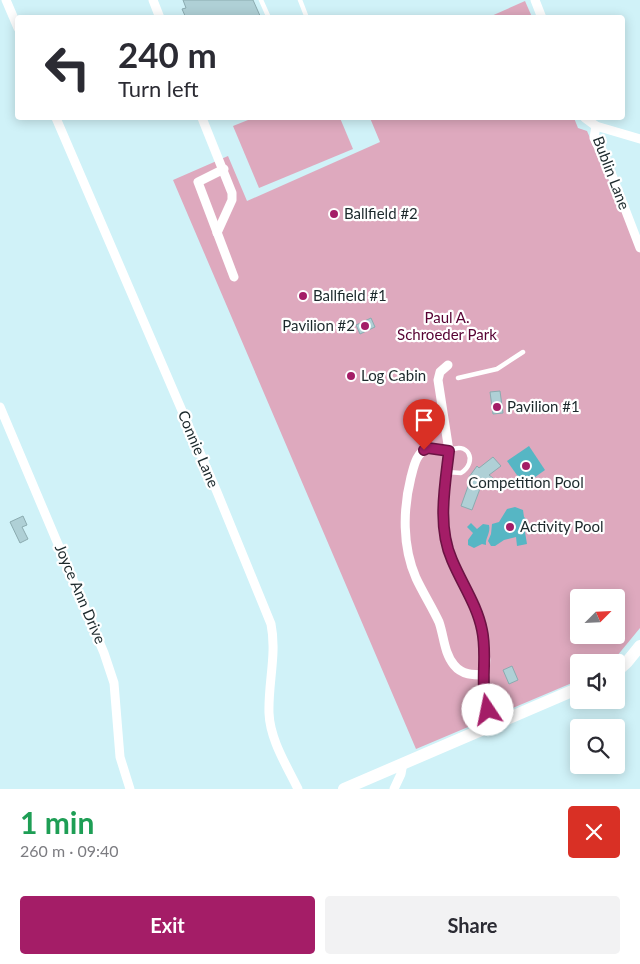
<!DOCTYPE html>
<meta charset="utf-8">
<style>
body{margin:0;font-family:Lato,sans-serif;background:#f2f2f3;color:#2b2b33;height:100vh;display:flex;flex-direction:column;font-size:19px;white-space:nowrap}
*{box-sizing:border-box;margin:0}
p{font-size:16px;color:#7c7c81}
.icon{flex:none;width:28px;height:28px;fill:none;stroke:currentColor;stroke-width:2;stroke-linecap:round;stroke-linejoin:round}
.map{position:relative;height:789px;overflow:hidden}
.panel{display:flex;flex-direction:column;background:#fff;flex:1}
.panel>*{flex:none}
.banner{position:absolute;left:15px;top:15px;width:610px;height:105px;border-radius:5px;box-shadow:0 2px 12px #0003;background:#fff;color:#2b2b33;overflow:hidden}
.needle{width:32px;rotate:66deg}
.fabs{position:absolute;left:570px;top:589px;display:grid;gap:10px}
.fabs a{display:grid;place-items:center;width:55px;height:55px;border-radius:5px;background:#fff;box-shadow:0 2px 12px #0003;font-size:25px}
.pin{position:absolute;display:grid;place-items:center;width:42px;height:42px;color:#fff;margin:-51px -21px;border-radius:50% 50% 50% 0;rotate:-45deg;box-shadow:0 0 5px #0007}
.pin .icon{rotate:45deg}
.me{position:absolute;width:55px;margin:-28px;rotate:349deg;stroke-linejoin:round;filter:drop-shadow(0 0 4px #0008)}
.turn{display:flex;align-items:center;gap:18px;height:105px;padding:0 20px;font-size:22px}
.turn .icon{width:65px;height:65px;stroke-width:2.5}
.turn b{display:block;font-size:35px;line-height:42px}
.round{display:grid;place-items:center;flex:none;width:52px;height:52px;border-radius:5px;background:#f2f2f3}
.headline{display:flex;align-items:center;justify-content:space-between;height:85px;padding:0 20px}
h1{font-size:30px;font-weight:700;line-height:38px;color:#1e9e55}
.action{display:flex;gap:10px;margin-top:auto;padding:10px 20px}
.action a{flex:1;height:58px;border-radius:5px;background:#a41d67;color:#fff;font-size:20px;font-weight:700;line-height:58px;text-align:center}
.action a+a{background:#f2f2f3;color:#2b2b33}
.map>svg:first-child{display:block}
.green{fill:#dea9be;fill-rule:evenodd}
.water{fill:#56b6c4}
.building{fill:#afd0d6;stroke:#8babb0}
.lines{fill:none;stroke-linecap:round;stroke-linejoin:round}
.lane{stroke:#fff;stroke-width:4.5}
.street{stroke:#fff;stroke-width:9}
.secondary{stroke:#fff;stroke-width:12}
.route-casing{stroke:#6b1343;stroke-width:12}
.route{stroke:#a41d67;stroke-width:9}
.poi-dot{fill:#a41d67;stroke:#fff;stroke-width:2}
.labels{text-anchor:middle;stroke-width:4.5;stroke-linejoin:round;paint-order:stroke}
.street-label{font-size:15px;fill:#1c292c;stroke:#fff}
.poi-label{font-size:15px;fill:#1c292c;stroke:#fff;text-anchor:start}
.park-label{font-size:15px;fill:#570233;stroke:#fff}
</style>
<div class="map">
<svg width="640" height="789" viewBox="0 0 640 789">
<rect width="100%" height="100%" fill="#d0f2f8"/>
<g class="green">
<polygon points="525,1 532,17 489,17"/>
<polygon points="253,118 340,118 353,149 259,188 233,126"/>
<path d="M370 118H574L578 128 587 131 640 251V628L612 662H579V680L416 749 173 180 228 156 247 201 380 142ZM579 598H616V635H579Z"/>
</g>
<g class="water">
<polygon points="529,446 545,470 524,485 507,461"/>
<polygon points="515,507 523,510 524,517 528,521 528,528 525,532 527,544 517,546 516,537 504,540 495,546 491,546 488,541 491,534 492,524 499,522 507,509"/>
<path d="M471 523 477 529 483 524 489 525C491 533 485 538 486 545L482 544 474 548 468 545V540L473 533 467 527Z"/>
</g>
<g class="building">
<polygon points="183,0 253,0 261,18 186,18 182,9 186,8"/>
<polygon points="371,318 375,327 360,334 356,325"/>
<polygon points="500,391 503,413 493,414 490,392"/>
<polygon points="493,457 501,466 489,475 493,478 485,489 481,486 472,510 461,506 471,478 469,477 477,466 479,468"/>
<polygon points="23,516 27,525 22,527 28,539 20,543 10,522"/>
<polygon points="512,666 518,680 509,684 503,670"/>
</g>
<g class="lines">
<g class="lane">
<polyline points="261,0 269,18"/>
<polyline points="300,0 307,18"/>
<polyline points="458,378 497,369 523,352"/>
<path d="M447 472 461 473C479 461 467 440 449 451"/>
</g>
<g class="street">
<polyline points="6,0 18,28"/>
<polyline points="153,0 160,18"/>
<polyline points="535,0 542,18"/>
<path d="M56 118 217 492 271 624C277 654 268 683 269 713 270 740 287 766 298 789"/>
<polyline points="202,118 232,193 232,200 217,233"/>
<polyline points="585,118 596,126 640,139"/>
<polyline points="596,126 594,138 612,175 640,248"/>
<polyline points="224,169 198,182 234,277"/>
<polyline points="448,365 440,372 438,380 449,451 443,510 445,534 452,560 474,603 480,620 486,660 483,692 495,724"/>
<polyline points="0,407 104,653 114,683 120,757 130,789"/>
<path d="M449 451 428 448C416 453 414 466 411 477 403 509 402 546 416 578 423 593 432 607 439 622 444 636 444 653 454 665 462 675 473 675 485 675"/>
<polyline points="394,789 401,774 403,763"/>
</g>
<g class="secondary">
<polyline points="616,672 627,662 640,646"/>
<polyline points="344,789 579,688"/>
</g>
</g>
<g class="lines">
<g class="route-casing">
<path id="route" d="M424 450 428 448 449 451C445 486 437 526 452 560 462 584 477 605 482 630 488 657 479 684 488 710"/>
</g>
<use href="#route" class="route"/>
</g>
<g class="poi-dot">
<circle cx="334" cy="214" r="5"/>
<circle cx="303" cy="296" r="5"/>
<circle cx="365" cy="326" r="5"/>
<circle cx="351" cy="376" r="5"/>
<circle cx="497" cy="407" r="5"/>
<circle cx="526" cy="466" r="5"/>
<circle cx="510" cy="527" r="5"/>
</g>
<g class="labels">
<g class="street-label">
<text transform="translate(611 173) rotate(69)" y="5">Bublin Lane</text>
<text transform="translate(198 449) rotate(67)" y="5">Connie Lane</text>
<text transform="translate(80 594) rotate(67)" y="5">Joyce Ann Drive</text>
</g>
<g class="poi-label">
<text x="344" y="219">Ballfield #2</text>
<text x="313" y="301">Ballfield #1</text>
<text x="355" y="331" text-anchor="end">Pavilion #2</text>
<text x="361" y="381">Log Cabin</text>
<text x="507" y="412">Pavilion #1</text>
<text x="526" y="488" text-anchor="middle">Competition Pool</text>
<text x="520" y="532">Activity Pool</text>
</g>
<g class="park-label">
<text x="447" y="323">Paul A.<tspan x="447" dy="17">Schroeder Park</tspan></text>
</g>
</g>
</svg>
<div class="fabs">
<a><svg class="needle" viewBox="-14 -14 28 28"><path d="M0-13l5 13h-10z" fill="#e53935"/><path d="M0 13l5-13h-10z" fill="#7c7c81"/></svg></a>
<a><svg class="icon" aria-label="sound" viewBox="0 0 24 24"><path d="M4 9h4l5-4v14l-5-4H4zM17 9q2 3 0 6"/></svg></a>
<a><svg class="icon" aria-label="search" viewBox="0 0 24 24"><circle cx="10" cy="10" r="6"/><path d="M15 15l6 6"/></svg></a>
</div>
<div class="pin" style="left:424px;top:450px;background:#d93025"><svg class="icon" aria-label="arrive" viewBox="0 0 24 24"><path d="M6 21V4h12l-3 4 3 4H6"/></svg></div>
<svg class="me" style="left:488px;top:710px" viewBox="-20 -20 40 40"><circle r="19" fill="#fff"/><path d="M0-13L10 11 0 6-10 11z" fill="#a41d67"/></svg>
<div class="banner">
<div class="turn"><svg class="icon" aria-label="left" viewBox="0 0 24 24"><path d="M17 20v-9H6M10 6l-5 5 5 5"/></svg><div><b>240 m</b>Turn left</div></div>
</div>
</div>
<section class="panel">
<div class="headline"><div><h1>1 min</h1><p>260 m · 09:40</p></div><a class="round" style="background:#d93025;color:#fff"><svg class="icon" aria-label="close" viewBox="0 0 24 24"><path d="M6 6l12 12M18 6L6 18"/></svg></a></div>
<div class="action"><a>Exit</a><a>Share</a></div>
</section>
